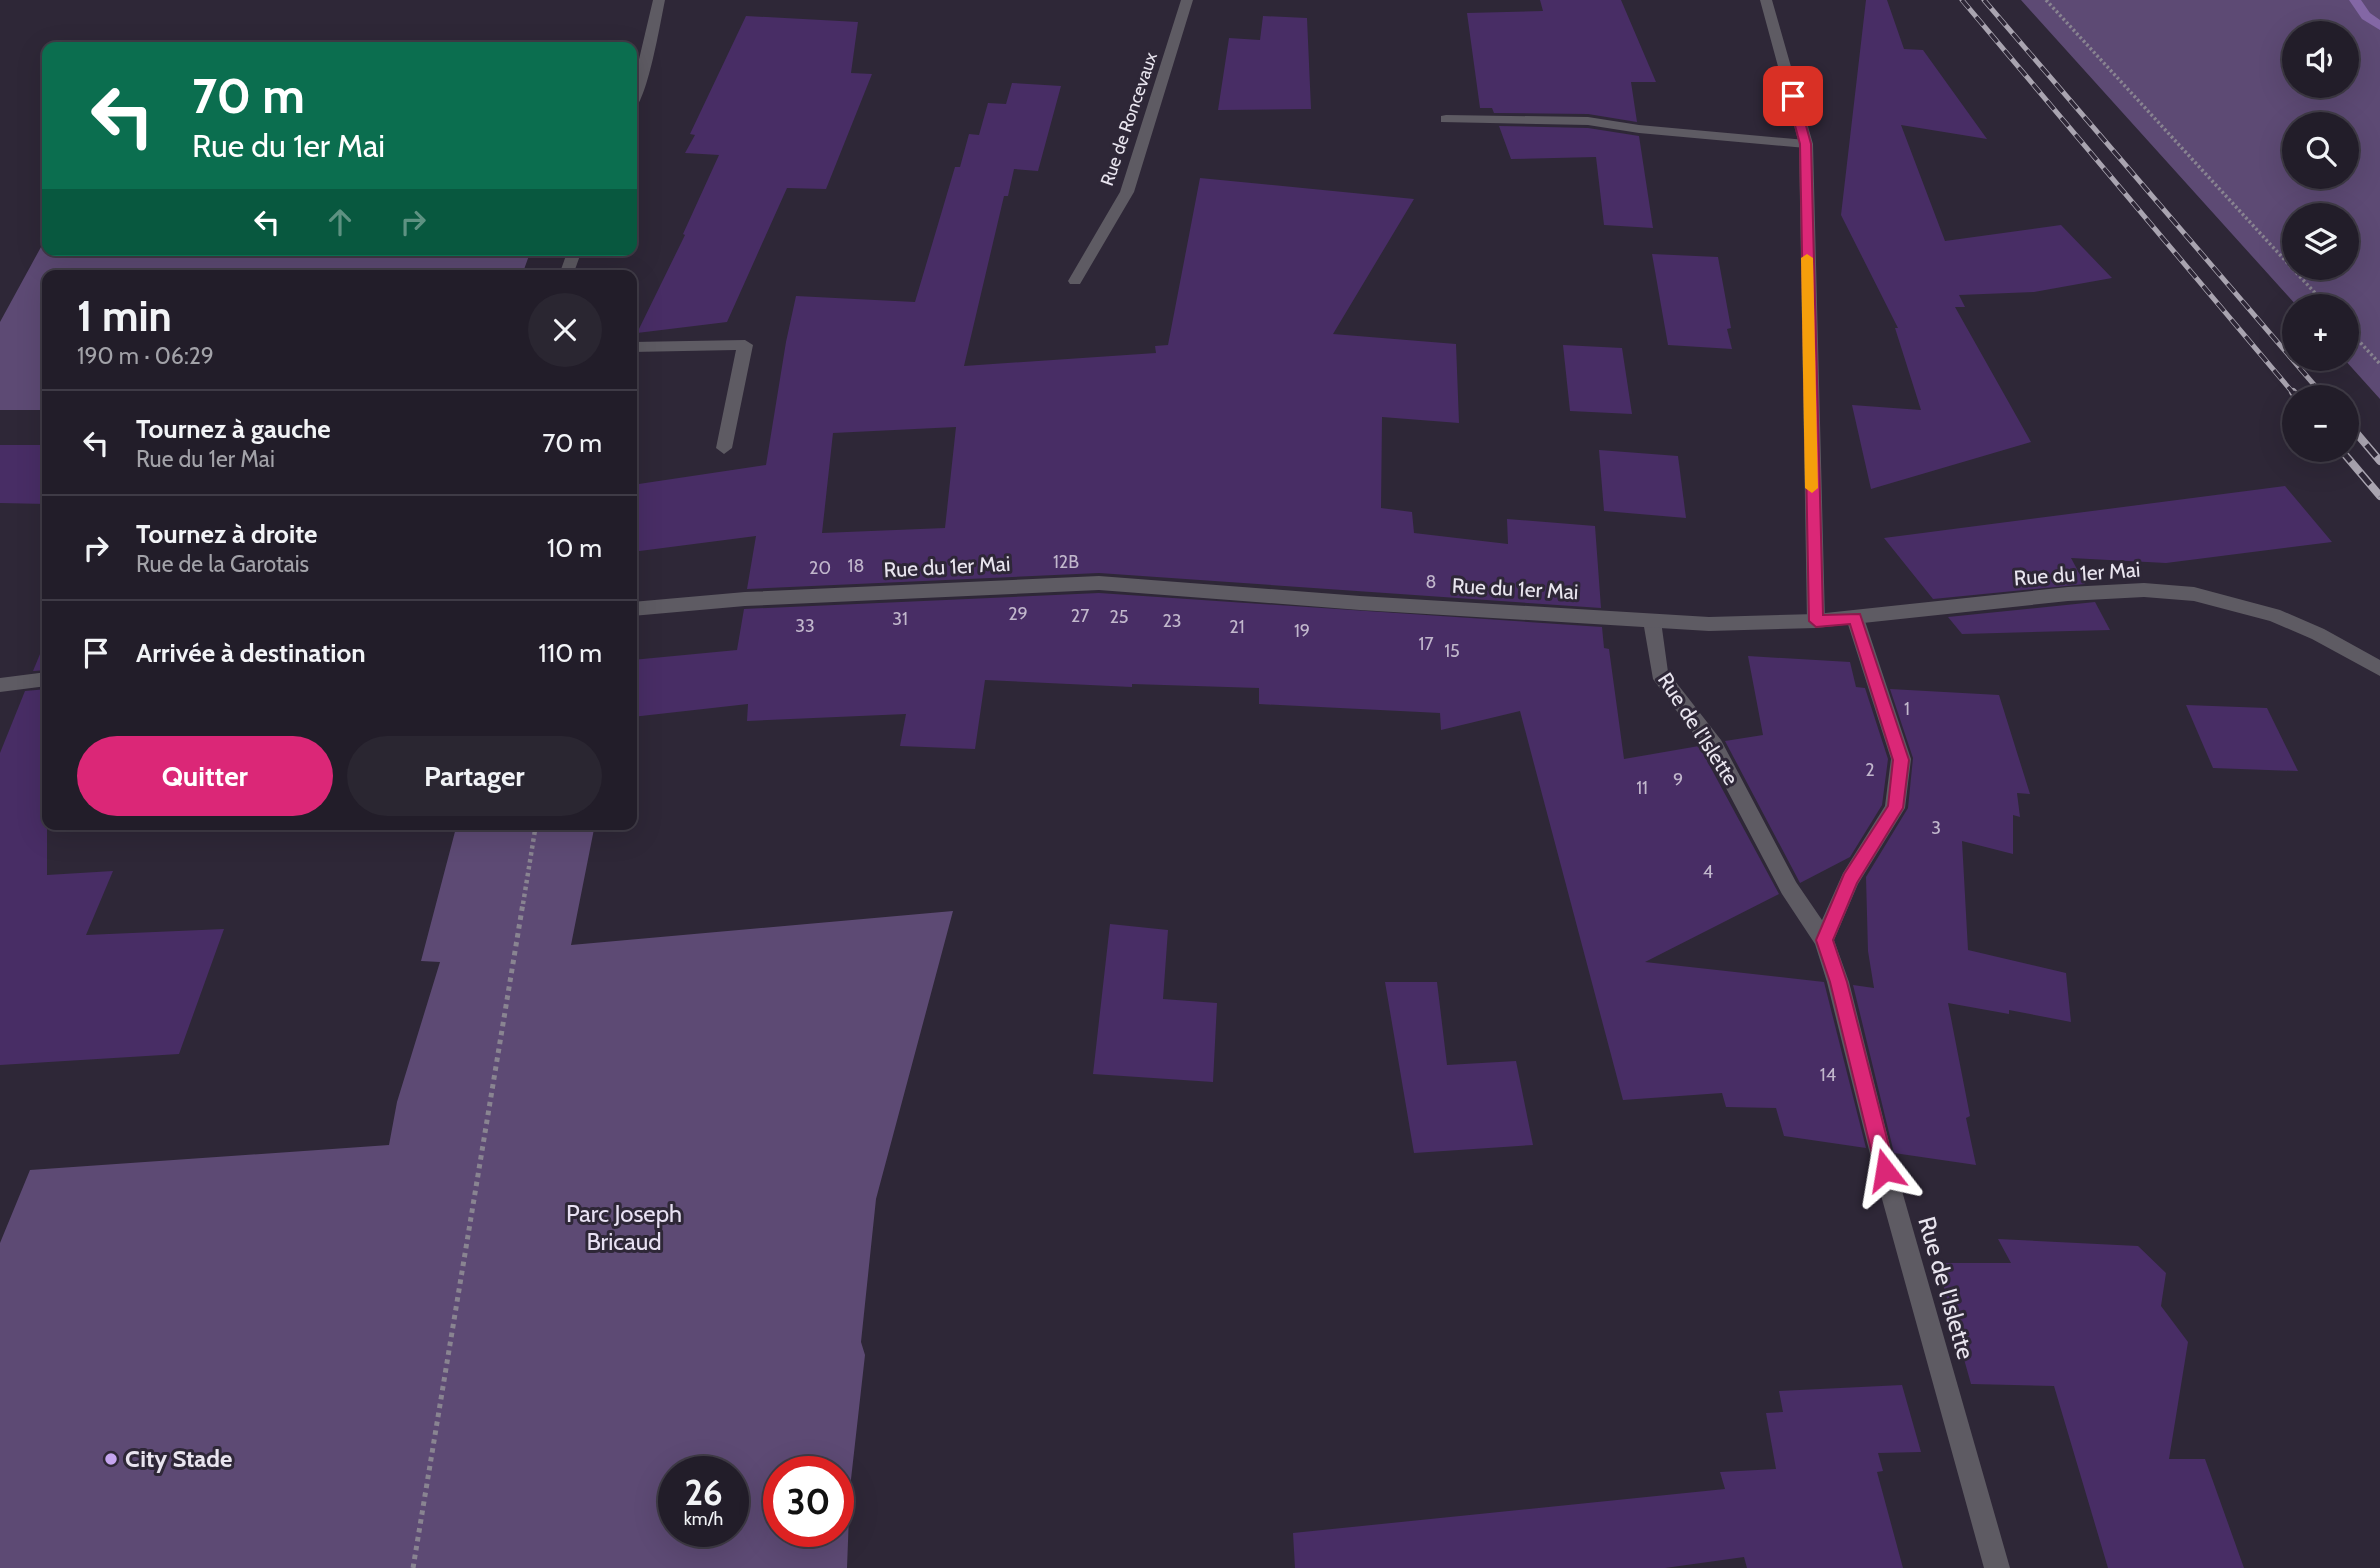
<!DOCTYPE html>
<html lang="fr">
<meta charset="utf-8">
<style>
body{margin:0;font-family:Cabin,sans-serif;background:#2a2631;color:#f1f3f6;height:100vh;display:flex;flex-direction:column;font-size:26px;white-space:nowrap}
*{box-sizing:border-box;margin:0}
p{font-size:23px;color:#a2a2a8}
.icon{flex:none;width:38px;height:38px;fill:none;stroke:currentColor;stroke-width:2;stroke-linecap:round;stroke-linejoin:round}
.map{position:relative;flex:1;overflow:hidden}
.sheet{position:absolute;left:42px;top:270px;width:595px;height:560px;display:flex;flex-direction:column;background:#221d29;border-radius:14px;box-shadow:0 7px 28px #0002,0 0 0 2px #3f3b46}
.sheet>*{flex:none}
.banner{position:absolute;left:42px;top:42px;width:595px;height:214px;border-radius:14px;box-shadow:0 7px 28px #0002,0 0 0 2px #3f3b46;background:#0b6e4f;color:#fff;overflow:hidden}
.controls{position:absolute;left:2282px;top:21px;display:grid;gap:14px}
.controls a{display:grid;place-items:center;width:77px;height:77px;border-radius:50%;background:#221d29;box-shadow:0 7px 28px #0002,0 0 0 2px #3f3b46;font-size:35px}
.speed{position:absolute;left:658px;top:1456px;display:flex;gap:14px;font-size:35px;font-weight:700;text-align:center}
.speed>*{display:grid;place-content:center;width:91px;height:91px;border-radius:50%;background:#221d29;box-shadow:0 7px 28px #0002,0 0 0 2px #3f3b46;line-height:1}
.speed small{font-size:18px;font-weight:400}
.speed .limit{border:10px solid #d22;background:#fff;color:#111}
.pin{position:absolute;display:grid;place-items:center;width:60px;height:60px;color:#fff;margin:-30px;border-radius:14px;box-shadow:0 4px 10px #0006}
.me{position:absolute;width:77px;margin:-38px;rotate:346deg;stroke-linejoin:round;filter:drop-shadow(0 0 5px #0008)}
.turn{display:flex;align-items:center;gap:24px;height:147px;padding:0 35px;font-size:32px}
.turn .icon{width:91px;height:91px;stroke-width:2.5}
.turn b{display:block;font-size:49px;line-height:60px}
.lanes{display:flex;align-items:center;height:66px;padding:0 35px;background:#0003;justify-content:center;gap:35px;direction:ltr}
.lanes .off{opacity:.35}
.round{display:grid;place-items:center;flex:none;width:74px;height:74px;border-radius:37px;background:#2a2631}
.headline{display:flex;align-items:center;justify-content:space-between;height:119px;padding:0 35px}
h1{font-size:42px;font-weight:700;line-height:52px}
.action{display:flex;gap:14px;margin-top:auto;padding:14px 35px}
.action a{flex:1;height:80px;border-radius:42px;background:#db2777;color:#fff;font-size:28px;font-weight:700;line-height:80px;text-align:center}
.action a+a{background:#2a2631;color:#f1f3f6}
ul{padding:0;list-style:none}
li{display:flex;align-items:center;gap:21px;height:105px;padding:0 35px;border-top:2px solid #3f3b46}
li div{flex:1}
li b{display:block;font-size:26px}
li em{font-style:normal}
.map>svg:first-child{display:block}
.green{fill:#5d4a74;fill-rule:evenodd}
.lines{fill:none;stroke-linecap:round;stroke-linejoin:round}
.stream{fill:#8367a5;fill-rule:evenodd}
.building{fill:#482d65;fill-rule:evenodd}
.path-far2{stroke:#898491;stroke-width:3.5;stroke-dasharray:2.5 2.5;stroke-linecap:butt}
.path-far1{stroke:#898491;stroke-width:4.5;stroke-dasharray:3.5 3.5;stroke-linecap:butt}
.path{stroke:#898491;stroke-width:5;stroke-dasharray:4.5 4.5;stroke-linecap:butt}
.service{fill:#5e5b63;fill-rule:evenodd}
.minor{fill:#5e5b63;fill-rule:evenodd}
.tertiary{fill:#5e5b63;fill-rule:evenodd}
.rail-far1-casing{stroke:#a9a4b0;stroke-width:5}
.rail-casing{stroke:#a9a4b0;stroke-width:8}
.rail-far1{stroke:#2e2737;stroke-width:3.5;stroke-dasharray:11;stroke-linecap:butt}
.rail{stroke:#2e2737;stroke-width:5;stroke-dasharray:15;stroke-linecap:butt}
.route{fill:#db2777;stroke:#8e194d;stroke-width:2}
.slow{fill:#f59e0b}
.poi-dot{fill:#c6a6f0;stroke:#2e2737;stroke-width:2.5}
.labels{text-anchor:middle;stroke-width:6;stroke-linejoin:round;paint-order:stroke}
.far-street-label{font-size:18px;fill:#e9e5ef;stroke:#2e2737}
.number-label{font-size:18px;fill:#c1b7cc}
.street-label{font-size:21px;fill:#e9e5ef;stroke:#2e2737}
.near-park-label{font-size:24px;fill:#e8e1f3;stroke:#2e2737}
.near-street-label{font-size:24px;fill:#e9e5ef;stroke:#2e2737}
.near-poi-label{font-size:24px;font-weight:bold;fill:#e9e5ef;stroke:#2e2737;text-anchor:start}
</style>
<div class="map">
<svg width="2380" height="1568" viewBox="0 0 2380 1568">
<rect width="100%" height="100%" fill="#2e2737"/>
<g class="green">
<path d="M2021 0H2380V399L2344 359H2347V306H2297ZM2294 33H2347V86H2294ZM2294 124H2347V177H2294ZM2294 215H2347V268H2294Z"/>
<polygon points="47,236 47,250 531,250 522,275 47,275 47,410 0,410 0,322"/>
<path d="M457 824H595L571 945 953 911 876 1199 861 1342 865 1355 850 1488 847 1568H0V1243L30 1170 389 1145 397 1102 440 962 421 961ZM674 1472H733V1531H674ZM779 1472H838V1531H779Z"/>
</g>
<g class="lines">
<polygon class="stream" points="2349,0 2361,0 2370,13 2380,20 2380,30 2362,19"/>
</g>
<g class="building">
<polygon points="1540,0 1621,0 1656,82 1631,82 1637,122 1588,114 1494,113 1492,108 1480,108 1467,13 1543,11"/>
<polygon points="1866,0 1887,0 1904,49 1923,50 1987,139 1901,125 1945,241 2061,225 2112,278 2034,292 1959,295 1965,307 1955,307 2031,442 1871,489 1852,405 1921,410 1895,328 1898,328 1841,215"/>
<polygon points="746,16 858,22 851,73 872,74 826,189 787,188 727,322 637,333 685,235 683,234 719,155 685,153 695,135 690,134"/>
<polygon points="1263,16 1307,18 1311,109 1218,110 1229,38 1260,40"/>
<path d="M1012 83 1061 86 1038 171 1014 169 1008 196H1004L964 366 1156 353 1155 346 1168 345 1200 178 1414 199 1333 334 1456 344 1459 423 1382 417 1381 508 1412 512 1414 533 1508 544 1507 519 1595 526 1601 608 1099 573 747 589 756 536 632 552V485L766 465 786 342 796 296 915 302 955 167H960L969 134 979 135 988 103 1006 104ZM956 427 945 528 822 533 833 433Z"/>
<polygon points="1499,126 1588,128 1639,136 1653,228 1604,225 1596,157 1511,159"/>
<polygon points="1652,254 1718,257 1731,328 1727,329 1732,349 1668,345"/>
<polygon points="1563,345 1622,348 1632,414 1570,411"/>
<polygon points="0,445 47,445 47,504 0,503"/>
<polygon points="1599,450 1678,456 1686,518 1604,511"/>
<polygon points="2285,486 2332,542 2166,563 2071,558 2085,584 1933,599 1884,538"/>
<polygon points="1099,593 1602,627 1604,648 1609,649 1624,759 1699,746 1779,894 1645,962 1824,982 1866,1148 1784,1136 1776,1108 1726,1107 1722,1093 1623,1100 1520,711 1441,730 1440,713 1259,704 1259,688 1132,684 1132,687 985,680 975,749 900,746 906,714 747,721 748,704 632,717 632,660 737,650 744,609"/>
<polygon points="2095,602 2110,630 1962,634 1948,617"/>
<polygon points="45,642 47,670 33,671"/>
<polygon points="1748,656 1850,662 1856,687 1865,688 1888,759 1882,805 1850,857 1800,883 1725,741 1763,735"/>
<polygon points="47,689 47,875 113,871 86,935 224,929 179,1054 0,1065 0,753 25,691"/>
<polygon points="1890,689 1999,695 2030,794 2017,793 2020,817 2013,815 2013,854 1962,841 1968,950 2066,973 2071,1022 2009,1010 2009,1014 1948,1003 1970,1116 1966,1118 1976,1165 1894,1153 1853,985 1874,988 1868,951 1866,877 1908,808 1913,758"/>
<polygon points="2186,705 2267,708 2298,771 2213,768"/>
<polygon points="1110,924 1168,930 1163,999 1217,1003 1213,1082 1093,1074"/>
<polygon points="1385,982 1437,982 1447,1065 1516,1061 1533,1145 1414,1153"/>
<polygon points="1998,1239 2138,1246 2166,1273 2161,1306 2188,1342 2169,1459 2205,1459 2244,1568 2108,1568 2054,1386 1971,1384 1937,1263 2011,1263"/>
<polygon points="1902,1385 1921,1452 1878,1453 1883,1471 1877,1472 1903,1568 1747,1568 1744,1557 1665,1568 1295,1568 1293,1533 1725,1489 1720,1472 1776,1469 1766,1413 1783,1412 1779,1391"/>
</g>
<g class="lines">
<g class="path-far2">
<polyline points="2046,0 2327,306"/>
<polyline points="2347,328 2380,364"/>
</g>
<polyline class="path-far1" points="523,904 536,824"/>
<polyline class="path" points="413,1568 523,903"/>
<g class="service">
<polygon points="1446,115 1588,117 1639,125 1806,140 1813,144 1806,148 1639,133 1588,125 1441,122 1441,116"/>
<polygon points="745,340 753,345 732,448 724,454 716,448 736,350 632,352 632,342"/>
</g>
<g class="minor">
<path d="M653 0H665C661 19 647 105 632 111V89Z"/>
<polygon points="1181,0 1193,0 1134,192 1080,284 1070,284 1068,281 1120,192"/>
<polygon points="1760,0 1772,0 1813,144 1825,621 1822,626 1810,626 1807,621 1799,144"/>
<polygon points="568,250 582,250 573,275 559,275"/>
<polygon points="1855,611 1861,613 1864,618 1911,759 1905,808 1858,884 1834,940 1849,982 1896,1170 2010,1568 1984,1568 1874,1170 1827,982 1815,944 1782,894 1707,752 1653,679 1643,621 1646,616 1658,616 1661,621 1668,672 1721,740 1796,882 1822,920 1843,873 1885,806 1891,759 1846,618 1849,613"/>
</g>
<g class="tertiary">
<polygon points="1099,576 1360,596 1709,617 1816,614 2068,587 2144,583 2194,587 2280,610 2324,629 2380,660 2380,676 2312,639 2270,621 2194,601 2144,597 2068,601 1816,628 1709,631 1360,610 1099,590 745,606 632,616 632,602 745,592"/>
<polygon points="47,672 47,686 0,692 0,678"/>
</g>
<g class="rail-far1-casing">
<g id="rail-far1">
<polyline points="1962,0 2294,394"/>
<polyline points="1984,0 2322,394"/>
</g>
</g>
<g class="rail-casing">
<g id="rail">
<polyline points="2293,392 2297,397"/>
<polyline points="2321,392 2325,397"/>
<polyline points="2347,422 2380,461"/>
<polyline points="2341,450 2380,496"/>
</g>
</g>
<use href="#rail-far1" class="rail-far1"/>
<use href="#rail" class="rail"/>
</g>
<polygon class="route" points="1793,93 1798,96 1811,144 1823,615 1860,614 1909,760 1903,808 1857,883 1833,940 1847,982 1895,1170 1892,1177 1885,1180 1879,1177 1876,1170 1830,982 1816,940 1844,874 1888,806 1893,760 1850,624 1816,627 1809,621 1800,144 1787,96"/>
<polygon class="slow" points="1807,254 1813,258 1818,488 1812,493 1805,488 1801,258"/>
<circle class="poi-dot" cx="111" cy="1459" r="7"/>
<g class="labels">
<g class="far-street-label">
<text transform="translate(1129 119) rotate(-71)" y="6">Rue de Roncevaux</text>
</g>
<g class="number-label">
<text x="1066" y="568">12B</text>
<text x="856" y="572">18</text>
<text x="820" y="574">20</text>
<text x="1431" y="588">8</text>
<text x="1018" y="620">29</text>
<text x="1080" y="622">27</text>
<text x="1119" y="623">25</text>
<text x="900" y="625">31</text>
<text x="1172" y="627">23</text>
<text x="805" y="632">33</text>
<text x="1237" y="633">21</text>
<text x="1302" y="637">19</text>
<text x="1426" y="650">17</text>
<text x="1452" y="657">15</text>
<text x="1907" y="715">1</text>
<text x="1870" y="776">2</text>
<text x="1678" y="786">9</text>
<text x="1642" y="794">11</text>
<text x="1936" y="834">3</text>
<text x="1708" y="878">4</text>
<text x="1828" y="1081">14</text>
</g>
<g class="street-label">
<text transform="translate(947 567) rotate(-3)" y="7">Rue du 1er Mai</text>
<text transform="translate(2077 574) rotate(-4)" y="7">Rue du 1er Mai</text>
<text transform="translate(1515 589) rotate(3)" y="7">Rue du 1er Mai</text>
<text transform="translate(1698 729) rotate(57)" y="7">Rue de l'Islette</text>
</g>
<g class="near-park-label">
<text x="624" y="1222">Parc Joseph<tspan x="624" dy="28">Bricaud</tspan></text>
</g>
<g class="near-street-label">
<text transform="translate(1946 1288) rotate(74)" y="8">Rue de l'Islette</text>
</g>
<g class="near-poi-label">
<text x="125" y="1467">City Stade</text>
</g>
</g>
</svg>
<div class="controls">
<a><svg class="icon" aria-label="sound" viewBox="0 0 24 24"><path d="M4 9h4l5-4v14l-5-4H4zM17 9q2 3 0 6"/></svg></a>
<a><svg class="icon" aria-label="search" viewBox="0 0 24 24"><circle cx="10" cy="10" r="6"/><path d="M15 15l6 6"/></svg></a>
<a><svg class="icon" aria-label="layers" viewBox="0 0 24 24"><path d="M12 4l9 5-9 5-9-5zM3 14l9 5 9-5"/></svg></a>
<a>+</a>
<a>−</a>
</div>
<div class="speed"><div>26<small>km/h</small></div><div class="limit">30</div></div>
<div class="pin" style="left:1793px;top:96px;background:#d93025"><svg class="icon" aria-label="arrive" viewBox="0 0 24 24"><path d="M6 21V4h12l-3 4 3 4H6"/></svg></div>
<svg class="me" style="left:1885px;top:1170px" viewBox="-20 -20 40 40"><path d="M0-17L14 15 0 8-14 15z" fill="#db2777" stroke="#fff" stroke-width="4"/></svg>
<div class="banner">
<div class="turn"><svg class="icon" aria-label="left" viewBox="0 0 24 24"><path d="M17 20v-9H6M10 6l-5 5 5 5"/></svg><div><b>70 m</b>Rue du 1er Mai</div></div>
<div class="lanes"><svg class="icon" aria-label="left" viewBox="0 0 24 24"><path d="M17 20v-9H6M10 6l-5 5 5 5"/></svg><svg class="icon off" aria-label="ahead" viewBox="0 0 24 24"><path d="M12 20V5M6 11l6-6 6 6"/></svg><svg class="icon off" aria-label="right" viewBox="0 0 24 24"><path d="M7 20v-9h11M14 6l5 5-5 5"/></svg></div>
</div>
<section class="sheet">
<div class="headline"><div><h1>1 min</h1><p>190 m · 06:29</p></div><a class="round"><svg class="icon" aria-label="close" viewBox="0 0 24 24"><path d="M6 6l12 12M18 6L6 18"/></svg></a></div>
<ul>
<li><svg class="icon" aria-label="left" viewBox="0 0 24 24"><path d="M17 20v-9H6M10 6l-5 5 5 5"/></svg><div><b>Tournez à gauche</b><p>Rue du 1er Mai</p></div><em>70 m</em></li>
<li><svg class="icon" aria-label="right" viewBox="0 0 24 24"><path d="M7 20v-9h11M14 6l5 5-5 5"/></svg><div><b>Tournez à droite</b><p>Rue de la Garotais</p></div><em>10 m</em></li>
<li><svg class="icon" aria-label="arrive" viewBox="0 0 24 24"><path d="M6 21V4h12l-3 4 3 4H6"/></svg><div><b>Arrivée à destination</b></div><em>110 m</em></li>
</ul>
<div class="action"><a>Quitter</a><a>Partager</a></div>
</section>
</div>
